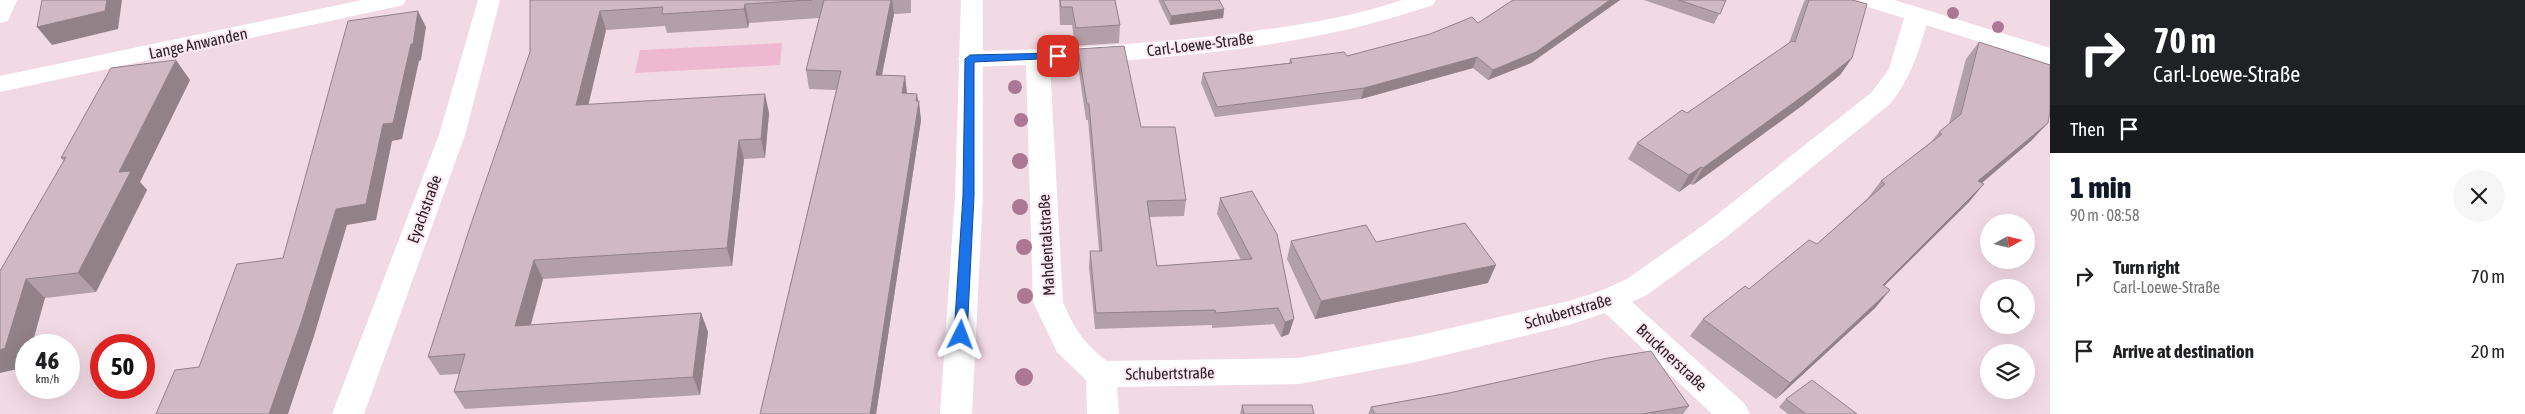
<!DOCTYPE html>
<meta charset="utf-8">
<style>
body{margin:0;font-family:"Asap Condensed",sans-serif;background:#f6f6f6;color:#202124;height:100vh;display:flex;flex-direction:column;font-size:19px;white-space:nowrap}
*{box-sizing:border-box;margin:0}
p{font-size:16px;color:#757577}
.icon{flex:none;width:28px;height:28px;fill:none;stroke:currentColor;stroke-width:2;stroke-linecap:round;stroke-linejoin:round}
.map{position:relative;flex:1;overflow:hidden}
.drawer{display:flex;flex-direction:column;background:#fff;width:475px}
.drawer>*{flex:none}
.banner{background:#202124;color:#fff;overflow:hidden}
.needle{width:32px;rotate:82deg}
.buttons{position:absolute;left:1980px;top:214px;display:grid;gap:10px}
.buttons a{display:grid;place-items:center;width:55px;height:55px;border-radius:50%;background:#fff;box-shadow:0 5px 20px #0002;font-size:25px}
.speed{position:absolute;left:15px;top:334px;display:flex;gap:10px;font-size:25px;font-weight:700;text-align:center}
.speed>*{display:grid;place-content:center;width:65px;height:65px;border-radius:50%;background:#fff;box-shadow:0 5px 20px #0002;line-height:1}
.speed small{font-size:12px;font-weight:400}
.speed .limit{border:8px solid #d22;background:#fff;color:#111}
.pin{position:absolute;display:grid;place-items:center;width:42px;height:42px;color:#fff;margin:-21px;border-radius:10px;box-shadow:0 2px 8px #0006}
.me{position:absolute;width:55px;margin:-28px;rotate:3deg;stroke-linejoin:round;filter:drop-shadow(0 0 4px #0008)}
.turn{display:flex;align-items:center;gap:18px;height:105px;padding:0 20px;font-size:22px}
.turn .icon{width:65px;height:65px;stroke-width:2.5}
.turn b{display:block;font-size:35px;line-height:42px}
.then{display:flex;align-items:center;height:48px;padding:0 20px;background:#0003;gap:10px;font-size:19px}
.round{display:grid;place-items:center;flex:none;width:52px;height:52px;border-radius:26px;background:#f6f6f6}
.head{display:flex;align-items:center;justify-content:space-between;height:85px;padding:0 20px}
h1{font-size:30px;font-weight:800;line-height:38px;color:#111827}
ul{padding:0;list-style:none}
li{display:flex;align-items:center;gap:15px;height:75px;padding:0 20px}
li div{flex:1}
li b{display:block;font-size:19px}
li em{font-style:normal}
main{display:flex;flex:1;min-height:0}
.map>svg:first-child{display:block}
.green{fill:#eeb8d0}
.lines{fill:none;stroke-linecap:round;stroke-linejoin:round}
.minor{fill:#fff;fill-rule:evenodd}
.tertiary{fill:#fff;fill-rule:evenodd}
.secondary{fill:#fff;fill-rule:evenodd}
.tree{fill:#ab7792}
.wall{fill:#b39fa8}
.shaded-wall{fill:#928288}
.building{fill:#d0b9c3;stroke:#928288}
.route{fill:#1a73e8;stroke:#114b97}
.labels{text-anchor:middle;stroke-width:4;stroke-linejoin:round;paint-order:stroke}
.street-label{font-size:16px;fill:#2b2226;stroke:#fce8f1}
</style>
<main>
<div class="map">
<svg width="2050" height="414" viewBox="0 0 2050 414">
<rect width="100%" height="100%" fill="#f2dae4"/>
<polygon class="green" points="782,43 780,65 635,73 640,50"/>
<g class="lines">
<g class="minor">
<polygon points="0,0 17,0 8,21 0,23"/>
<polygon points="362,0 406,0 403,5 395,7 0,92 0,76"/>
<polygon points="478,0 500,0 465,135 364,414 332,414 439,135"/>
<path d="M1402 0H1436L1433 5C1311 47 1179 58 1050 65L1063 302C1073 327 1085 345 1107 361L1299 358 1416 336 1569 301 1600 291 1627 279 1705 224 1872 92 1889 69 1905 15 1909 10 1917 8 1925 10 1929 15C1920 48 1912 77 1890 104L1725 238 1647 295 1632 302 1745 404 1750 414H1712L1605 313 1569 325 1416 362 1299 384 1117 387 1119 414H1087L1086 380 1057 352 1033 302 1026 65 970 67 961 64 958 59 961 54 970 51C1060 50 1149 44 1239 33 1294 26 1349 18 1402 0Z"/>
</g>
<polygon class="tertiary" points="1859,0 1894,0 2050,48 2050,64 1862,5"/>
<polygon class="secondary" points="961,0 983,0 983,196 972,414 940,414 955,196"/>
</g>
<g class="tree">
<circle cx="1953" cy="13" r="6"/>
<circle cx="1998" cy="27" r="6"/>
<circle cx="1015" cy="87" r="7"/>
<circle cx="1021" cy="120" r="7"/>
<circle cx="1020" cy="161" r="8"/>
<circle cx="1020" cy="207" r="8"/>
<circle cx="1024" cy="247" r="8"/>
<circle cx="1025" cy="296" r="8"/>
<circle cx="1024" cy="377" r="9"/>
</g>
<g class="wall">
<polygon points="530,0 911,0 911,13 894,14 882,75 905,76 907,93 918,101 921,120 876,414 760,414 836,90 809,89 806,70 819,18 749,23 748,28 667,33 665,26 606,30 588,104 769,113 765,158 744,159 732,266 543,279 531,325 701,313 708,332 700,395 465,409 454,392 459,374 440,375 428,357 530,52"/>
<polygon points="1059,0 1115,0 1120,25 1119,43 1075,46 1072,25 1060,25"/>
<polygon points="1158,0 1219,0 1224,9 1223,18 1170,25"/>
<polygon points="1513,0 1620,0 1531,63 1488,80 1473,68 1361,99 1215,117 1201,83 1203,73 1289,63 1290,59 1347,56 1478,23"/>
<polygon points="1644,0 1726,0 1714,24"/>
<polygon points="1805,0 1852,0 1852,58 1840,75 1803,105 1693,185 1690,184 1679,192 1628,159 1637,143 1687,113 1789,43 1803,4"/>
<polygon points="1979,42 2032,140 1982,183 1969,202 1884,286 1890,290 1875,308 1776,399 1690,336 1703,319 1817,244 1867,199 1881,181 1931,142 1939,132 1949,124 1966,59"/>
<polygon points="1078,49 1141,127 1186,200 1184,216 1149,217 1157,266 1241,260 1217,214 1220,198 1252,191 1289,334 1281,337 1274,324 1212,328 1212,325 1095,329 1089,267 1090,251 1099,251 1088,120 1086,120 1078,65"/>
<polygon points="190,80 140,182 147,190 96,292 45,298 26,345 26,367 0,271 64,161 61,158"/>
<polygon points="1291,241 1376,242 1488,283 1315,319 1287,259"/>
<polygon points="1449,393 1689,406 1683,414 1368,414 1371,407"/>
<polygon points="1786,399 1857,414 1788,414 1779,407"/>
<polygon points="1242,405 1314,414 1240,414"/>
</g>
<g class="shaded-wall">
<polygon points="107,0 122,0 118,29 52,45 37,27"/>
<polygon points="891,0 892,0 894,14 878,94 876,75"/>
<polygon points="1610,0 1620,0 1531,63 1488,80 1493,70"/>
<polygon points="745,4 749,23 748,28 744,9"/>
<polygon points="1224,9 1223,18 1170,25 1171,16"/>
<polygon points="418,11 426,27 421,60 419,61 402,139 392,141 376,220 347,225 314,336 288,414 269,414 336,209 383,124"/>
<polygon points="600,11 606,30 584,124 576,105"/>
<polygon points="1477,57 1473,68 1361,99 1364,88"/>
<polygon points="1852,58 1840,75 1803,105 1693,185 1703,168"/>
<polygon points="176,60 190,80 140,182 147,190 96,292 78,273 119,172"/>
<polygon points="905,76 907,95 902,93"/>
<polygon points="765,94 769,113 765,158 761,139"/>
<polygon points="917,94 919,107 919,101 921,120 876,414 870,414 916,101"/>
<polygon points="2048,123 2032,140 1963,199 1978,181"/>
<polygon points="739,140 744,159 732,266 727,248"/>
<polygon points="1701,167 1690,184 1679,192 1689,175"/>
<polygon points="1984,184 1969,202 1867,303 1883,285"/>
<polygon points="534,260 543,279 525,345 515,326"/>
<polygon points="1496,265 1488,283 1315,319 1321,301"/>
<polygon points="26,279 45,298 32,345 26,345 26,367 0,373 0,350"/>
<polygon points="1890,290 1875,308 1776,399 1790,383"/>
<polygon points="701,313 708,332 700,395 693,377"/>
<polygon points="1294,319 1289,334 1281,337 1285,322"/>
</g>
<g class="building">
<polygon points="42,0 107,0 105,11 37,27"/>
<polygon points="530,0 812,0 745,4 744,9 662,14 663,7 600,11 576,105 765,94 761,139 739,140 727,248 534,260 515,326 701,313 693,377 454,392 465,354 428,357 469,230 530,52"/>
<polygon points="824,0 891,0 876,75 905,76 902,93 917,94 916,101 919,101 870,414 760,414 841,71 806,70"/>
<polygon points="1060,0 1115,0 1120,25 1076,28 1072,7 1061,7"/>
<polygon points="1163,0 1219,0 1224,9 1171,16"/>
<polygon points="1513,0 1610,0 1536,52 1493,70 1477,57 1364,88 1217,107 1203,73 1292,63 1290,59 1344,52 1347,56 1430,34 1472,17 1478,23"/>
<polygon points="1679,0 1726,0 1720,14"/>
<polygon points="1809,0 1852,0 1867,4 1852,58 1814,88 1703,168 1701,167 1689,175 1637,143 1682,110 1687,113 1792,41 1795,42"/>
<polygon points="418,11 413,44 411,44 393,123 383,124 366,204 336,209 302,320 269,414 156,414 175,370 199,367 237,264 283,258 348,21"/>
<polygon points="1979,42 2050,65 2050,111 2048,123 1978,181 1984,184 1883,285 1890,290 1790,383 1703,319 1745,286 1749,289 1809,240 1817,244 1885,184 1881,181 1942,134 1939,132 1961,114"/>
<polygon points="1124,46 1141,127 1175,127 1186,200 1147,201 1157,266 1252,259 1220,198 1252,191 1277,234 1294,319 1285,322 1278,308 1216,313 1215,310 1096,313 1090,251 1102,251 1089,104 1087,104 1078,49"/>
<polygon points="176,60 119,172 131,171 78,273 26,279 5,348 0,350 0,271 66,157 61,158 111,68"/>
<polygon points="1465,223 1496,265 1321,301 1291,241 1366,225 1376,242"/>
<polygon points="1651,351 1689,406 1642,414 1375,414 1371,407 1449,393 1608,358"/>
<polygon points="1812,380 1857,414 1806,414 1786,399"/>
<polygon points="1242,405 1312,405 1314,414 1244,414"/>
</g>
<polygon class="route" points="1058,53 1062,56 1061,58 974,62 974,196 967,335 961,340 956,338 954,335 963,196 965,59 970,55"/>
<g class="labels">
<g class="street-label">
<text transform="translate(198 43) rotate(-12)" y="6">Lange Anwanden</text>
<text transform="translate(1200 44) rotate(-7)" y="6">Carl-Loewe-Straße</text>
<text transform="translate(424 209) rotate(-70)" y="6">Eyachstraße</text>
<text transform="translate(1046 245) rotate(-93)" y="6">Mahdentalstraße</text>
<text transform="translate(1568 311) rotate(-16)" y="6">Schubertstraße</text>
<text transform="translate(1672 357) rotate(43)" y="6">Brucknerstraße</text>
<text transform="translate(1170 373) rotate(-1)" y="6">Schubertstraße</text>
</g>
</g>
</svg>
<div class="buttons">
<a><svg class="needle" viewBox="-14 -14 28 28"><path d="M0-13l5 13h-10z" fill="#e53935"/><path d="M0 13l5-13h-10z" fill="#757577"/></svg></a>
<a><svg class="icon" aria-label="search" viewBox="0 0 24 24"><circle cx="10" cy="10" r="6"/><path d="M15 15l6 6"/></svg></a>
<a><svg class="icon" aria-label="layers" viewBox="0 0 24 24"><path d="M12 4l9 5-9 5-9-5zM3 14l9 5 9-5"/></svg></a>
</div>
<div class="speed"><div>46<small>km/h</small></div><div class="limit">50</div></div>
<div class="pin" style="left:1058px;top:56px;background:#d93025"><svg class="icon" aria-label="arrive" viewBox="0 0 24 24"><path d="M6 21V4h12l-3 4 3 4H6"/></svg></div>
<svg class="me" style="left:961px;top:335px" viewBox="-20 -20 40 40"><path d="M0-17L14 15 0 8-14 15z" fill="#1a73e8" stroke="#fff" stroke-width="4"/></svg>
</div>
<section class="drawer">
<div class="banner">
<div class="turn"><svg class="icon" aria-label="right" viewBox="0 0 24 24"><path d="M7 20v-9h11M14 6l5 5-5 5"/></svg><div><b>70 m</b>Carl-Loewe-Straße</div></div>
<div class="then">Then<svg class="icon" aria-label="arrive" viewBox="0 0 24 24"><path d="M6 21V4h12l-3 4 3 4H6"/></svg></div>
</div>
<div class="head"><div><h1>1 min</h1><p>90 m · 08:58</p></div><a class="round"><svg class="icon" aria-label="close" viewBox="0 0 24 24"><path d="M6 6l12 12M18 6L6 18"/></svg></a></div>
<ul>
<li><svg class="icon" aria-label="right" viewBox="0 0 24 24"><path d="M7 20v-9h11M14 6l5 5-5 5"/></svg><div><b>Turn right</b><p>Carl-Loewe-Straße</p></div><em>70 m</em></li>
<li><svg class="icon" aria-label="arrive" viewBox="0 0 24 24"><path d="M6 21V4h12l-3 4 3 4H6"/></svg><div><b>Arrive at destination</b></div><em>20 m</em></li>
</ul>
</section>
</main>
